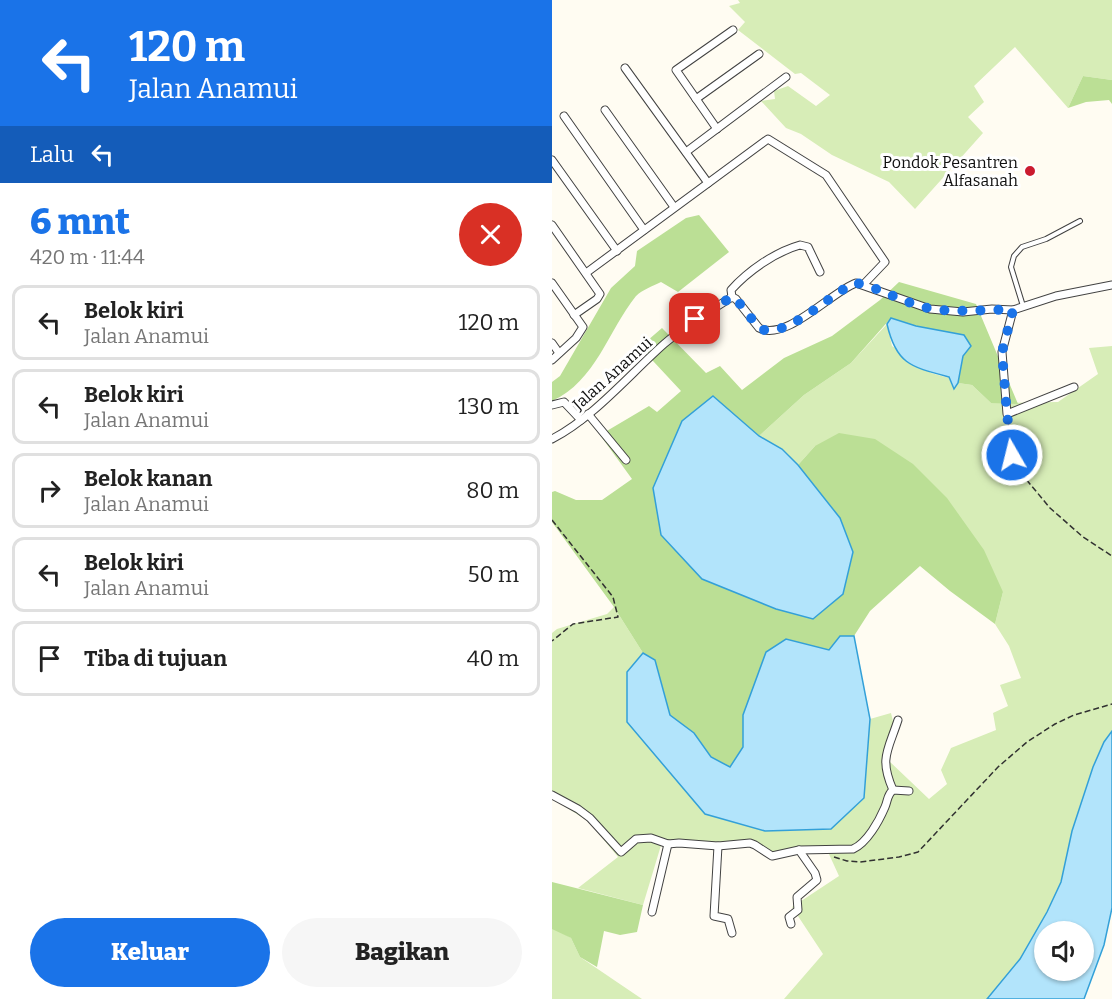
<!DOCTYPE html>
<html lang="id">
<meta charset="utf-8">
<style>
body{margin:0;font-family:Bitter,serif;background:#f6f6f6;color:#222;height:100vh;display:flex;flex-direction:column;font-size:22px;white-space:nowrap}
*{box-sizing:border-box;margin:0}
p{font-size:20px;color:#767676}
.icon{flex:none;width:33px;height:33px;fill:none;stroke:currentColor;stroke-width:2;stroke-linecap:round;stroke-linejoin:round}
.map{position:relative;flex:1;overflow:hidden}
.drawer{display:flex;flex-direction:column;background:#fff;width:552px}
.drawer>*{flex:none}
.guide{background:#1a73e8;color:#fff;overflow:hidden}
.buttons{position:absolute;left:482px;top:921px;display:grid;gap:12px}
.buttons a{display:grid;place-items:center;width:60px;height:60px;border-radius:50%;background:#fff;box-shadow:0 2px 4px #0004;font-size:30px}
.pin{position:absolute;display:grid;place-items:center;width:51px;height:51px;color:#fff;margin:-26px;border-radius:12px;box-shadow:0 3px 9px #0006}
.me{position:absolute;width:66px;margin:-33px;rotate:352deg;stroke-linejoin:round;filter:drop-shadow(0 0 4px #0008)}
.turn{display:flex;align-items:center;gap:21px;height:126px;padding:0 30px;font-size:27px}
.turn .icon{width:78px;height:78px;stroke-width:2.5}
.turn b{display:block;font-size:42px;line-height:51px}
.then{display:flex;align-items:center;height:57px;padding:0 30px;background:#0003;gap:12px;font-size:22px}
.round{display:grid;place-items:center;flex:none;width:63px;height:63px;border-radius:32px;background:#f6f6f6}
.headline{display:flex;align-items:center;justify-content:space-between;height:102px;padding:0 30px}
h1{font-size:36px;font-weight:800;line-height:45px;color:#1a73e8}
.primary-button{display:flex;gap:12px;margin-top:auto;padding:12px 30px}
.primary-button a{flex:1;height:69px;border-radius:36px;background:#1a73e8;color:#fff;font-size:24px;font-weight:800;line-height:69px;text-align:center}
.primary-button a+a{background:#f6f6f6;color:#222}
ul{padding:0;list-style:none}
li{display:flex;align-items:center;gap:18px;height:75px;margin:0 12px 9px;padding:0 18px;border:3px solid #e0e0e0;border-radius:12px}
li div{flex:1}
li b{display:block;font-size:22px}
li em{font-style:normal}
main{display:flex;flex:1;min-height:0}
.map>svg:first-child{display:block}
.green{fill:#d7edb7}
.forest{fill:#bbdf95}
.water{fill:#b2e4fb;stroke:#33a0d8;stroke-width:1.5;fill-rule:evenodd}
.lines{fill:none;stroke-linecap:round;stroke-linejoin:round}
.lane-casing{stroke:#424242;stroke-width:6}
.street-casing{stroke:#424242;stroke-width:9}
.path{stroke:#313131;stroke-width:1.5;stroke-dasharray:6 3;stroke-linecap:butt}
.lane{stroke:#fff;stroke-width:4}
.street{stroke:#fff;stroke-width:7}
.route{stroke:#1a73e8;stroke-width:10;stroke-dasharray:0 18}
.poi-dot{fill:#cb1b2f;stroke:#fff;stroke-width:2}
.labels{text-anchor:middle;stroke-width:6;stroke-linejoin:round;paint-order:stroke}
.poi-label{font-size:16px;fill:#0f0f0f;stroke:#fff;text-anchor:end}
.street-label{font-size:16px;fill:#0f0f0f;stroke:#fff}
</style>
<main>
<section class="drawer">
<div class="guide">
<div class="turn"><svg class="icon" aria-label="left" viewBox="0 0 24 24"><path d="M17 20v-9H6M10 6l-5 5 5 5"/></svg><div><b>120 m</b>Jalan Anamui</div></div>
<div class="then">Lalu<svg class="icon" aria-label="left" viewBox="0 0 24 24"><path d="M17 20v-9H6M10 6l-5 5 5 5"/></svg></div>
</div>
<div class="headline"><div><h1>6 mnt</h1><p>420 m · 11:44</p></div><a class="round" style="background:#d93025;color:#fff"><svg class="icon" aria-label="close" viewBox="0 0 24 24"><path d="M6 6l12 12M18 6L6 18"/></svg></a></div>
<ul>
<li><svg class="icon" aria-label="left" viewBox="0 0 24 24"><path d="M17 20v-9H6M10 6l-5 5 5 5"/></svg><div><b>Belok kiri</b><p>Jalan Anamui</p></div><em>120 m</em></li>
<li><svg class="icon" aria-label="left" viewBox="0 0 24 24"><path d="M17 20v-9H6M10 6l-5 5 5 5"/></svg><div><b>Belok kiri</b><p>Jalan Anamui</p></div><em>130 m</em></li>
<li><svg class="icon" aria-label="right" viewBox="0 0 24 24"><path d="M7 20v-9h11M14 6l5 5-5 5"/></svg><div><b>Belok kanan</b><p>Jalan Anamui</p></div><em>80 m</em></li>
<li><svg class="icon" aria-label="left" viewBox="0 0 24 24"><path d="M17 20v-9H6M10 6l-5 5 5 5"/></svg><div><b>Belok kiri</b><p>Jalan Anamui</p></div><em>50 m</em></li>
<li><svg class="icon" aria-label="arrive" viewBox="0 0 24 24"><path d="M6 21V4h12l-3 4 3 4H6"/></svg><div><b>Tiba di tujuan</b></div><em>40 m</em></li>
</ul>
<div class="primary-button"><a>Keluar</a><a>Bagikan</a></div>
</section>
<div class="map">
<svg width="560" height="999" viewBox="0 0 560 999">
<rect width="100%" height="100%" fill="#fffcf2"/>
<g class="green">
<polygon points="186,0 560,0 560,80 531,76 516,108 463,47 422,86 432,102 416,117 431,133 363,209 337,182 280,155 249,134 234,128 209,101 223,99 222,91 236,86 264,106 278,95 249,73 243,74 186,30 193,22 177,6 188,3"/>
<polygon points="335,324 340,346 379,373 397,378 401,388 406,383 420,385 439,403 506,402 546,374 537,348 560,346 560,731 552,742 541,767 520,831 509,882 495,912 468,959 435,999 232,999 271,954 240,907 287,876 276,852 246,849 219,859 200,843 110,842 91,905 26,888 66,857 37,822 0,798 0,633 5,629 55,614 62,607 91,653 75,672 312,798 318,719 339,713 344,734 336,760 377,799 395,784 389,770 399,748 444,730 441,713 456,706 448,685 469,678 457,646 443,624 451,592 263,446 246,465 230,449 207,436 252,395 299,363"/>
<polygon points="2,928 19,938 28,957 90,999 0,999 0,929"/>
</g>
<g class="forest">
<polygon points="531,76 560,80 560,104 557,100 534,102 516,108"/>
<path d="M147 215 177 252 126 292 109 282C101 286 90 290 84 296 56 331 44 381 0 401V382L8 376 59 288 83 266 85 251 134 218Z"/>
<polygon points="347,282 424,304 466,404 439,403 420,385 406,383 411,356 364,326 339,318 299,363 252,395 207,436 161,396 291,594 301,552 288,518 246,465 263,446 287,433 323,439 361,464 395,498 432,550 451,592 443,624 398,591 368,566 318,611 302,636 288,636 277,650 191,715 191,747 178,767 159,757 142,733 118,715 103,660 91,653 62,607 0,522 0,492 3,491 24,500 50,500 80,479 48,435 97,406 105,412 129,391 88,347 110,328 154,373 168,366 190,390 232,358 280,336 328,300"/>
<polygon points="0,882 91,905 85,932 68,935 52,931 45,967 28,957 19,938 0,929"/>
</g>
<g class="water">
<path d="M339 318 364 326 412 335 419 346 411 356 406 383 402 389 397 377C359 367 344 364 335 324Z"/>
<polygon points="161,396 207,436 230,449 246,465 288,518 301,552 291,594 261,619 224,609 150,579 109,535 101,488 130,421"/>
<polygon points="288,636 302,636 318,719 312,798 279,829 213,831 153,814 75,722 75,672 91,653 103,660 118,715 142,733 159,757 178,767 191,747 191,715 214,652 234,639 277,650"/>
<path d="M560 731V908L552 945 532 999H435L468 959 495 912 509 882 520 831 541 767 552 742ZM492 932H531V970H492Z"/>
</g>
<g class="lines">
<g class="lane-casing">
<polyline id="lane" points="471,306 459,267 462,256 470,247 494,239 528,221"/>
</g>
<g class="street-casing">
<g id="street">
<polyline points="73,68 156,183"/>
<polyline points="144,99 207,54"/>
<polyline points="53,110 122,207"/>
<polyline points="12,116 92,230"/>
<polyline points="165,129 124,70 181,30"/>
<polyline points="134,152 234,77"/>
<polyline points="0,160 65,251"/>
<polyline points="0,225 48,294 45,299 22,315"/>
<polyline points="34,273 216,139 274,175 333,262 312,284"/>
<polyline points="0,283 31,327 24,338 0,360"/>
<path d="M180 297 179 290C196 271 223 252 248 245L256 247 268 272"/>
<polyline points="461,310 450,352 455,414 522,387"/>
<polyline points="0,343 7,353"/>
<polyline points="0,405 12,402 29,420"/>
<polyline points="36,414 74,460"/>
<path d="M0 439C41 418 77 375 112 344 133 326 156 312 180 297L184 299 207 328C234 342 279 292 304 283L378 309 411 312 440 309 461 310 504 296 560 285"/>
<path d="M341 790C327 758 336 751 346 720"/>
<path d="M0 795 26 809 38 818 69 852 84 839 99 838 116 844 127 843 166 846 198 843 203 845 220 856 247 850 301 849C315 843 327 821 333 807 336 800 335 795 341 790L357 791"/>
<polyline points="166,846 162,916 176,919 180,933"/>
<polyline points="100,912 116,844"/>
<polyline points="239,924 237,917 246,910 245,897 265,880 263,873 247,850"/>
</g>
</g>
<g class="path">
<polyline points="456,421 460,455 473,478 498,508 531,537 560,556"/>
<polyline points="0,520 61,597 66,617 21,624 0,641"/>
<polyline points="282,857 295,861 308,862 347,857 366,852 446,767 475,742 503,724 522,715 560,704"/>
</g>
<use href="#lane" class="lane"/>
<use href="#street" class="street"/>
</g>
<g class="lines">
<path class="route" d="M143 319 180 297 184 299 207 328C233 342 279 292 304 283 330 288 354 305 381 309 407 313 434 309 461 310L450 352 455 414 460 455"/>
</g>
<circle class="poi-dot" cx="478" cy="171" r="6"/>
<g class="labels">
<g class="poi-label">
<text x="466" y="168">Pondok Pesantren<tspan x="466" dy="18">Alfasanah</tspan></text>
</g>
<g class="street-label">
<text transform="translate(60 373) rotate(-42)" y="6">Jalan Anamui</text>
</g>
</g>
</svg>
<div class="buttons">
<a><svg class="icon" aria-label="sound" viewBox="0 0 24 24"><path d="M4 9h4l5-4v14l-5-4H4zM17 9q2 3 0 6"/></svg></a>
</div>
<div class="pin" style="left:143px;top:319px;background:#d93025"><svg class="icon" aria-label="arrive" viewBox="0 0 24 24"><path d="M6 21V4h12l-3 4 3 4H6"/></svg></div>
<svg class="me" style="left:460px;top:455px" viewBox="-20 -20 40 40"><circle r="17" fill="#1a73e8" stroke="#fff" stroke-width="3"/><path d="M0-11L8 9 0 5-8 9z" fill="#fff"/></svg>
</div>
</main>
